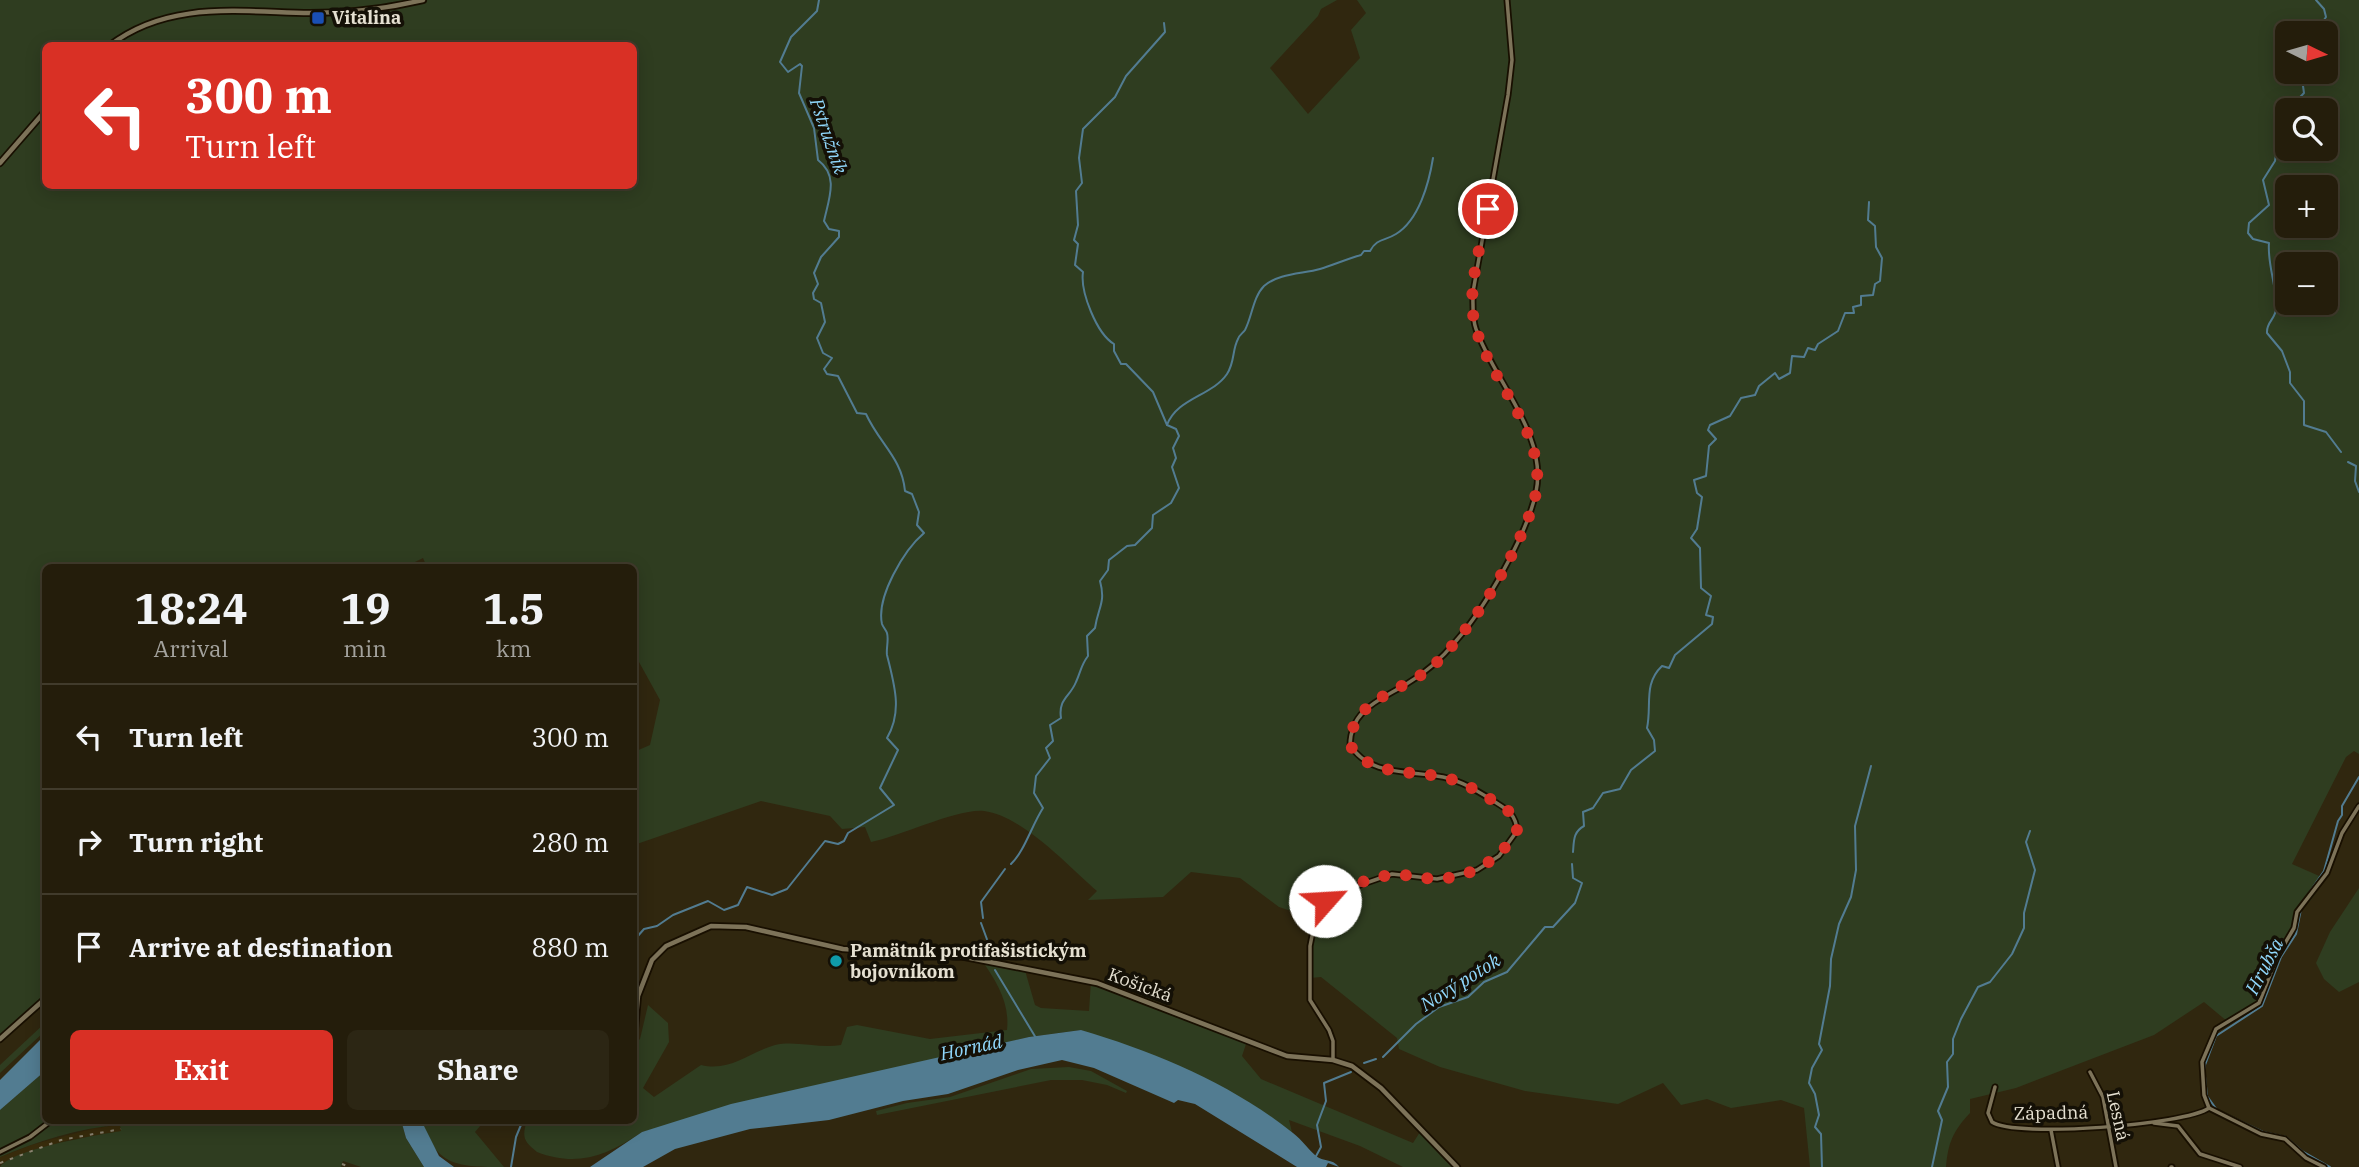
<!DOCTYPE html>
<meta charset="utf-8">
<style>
body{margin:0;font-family:"IBM Plex Serif",serif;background:#2c2614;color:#f1f3f6;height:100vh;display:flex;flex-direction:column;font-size:26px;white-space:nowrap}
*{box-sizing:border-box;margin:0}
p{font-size:23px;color:#a3a29d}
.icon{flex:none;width:38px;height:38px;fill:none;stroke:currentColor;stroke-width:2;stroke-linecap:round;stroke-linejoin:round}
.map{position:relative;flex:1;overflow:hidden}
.drawer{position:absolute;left:42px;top:564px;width:595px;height:560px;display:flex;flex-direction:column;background:#241d0b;border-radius:10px;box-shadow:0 4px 18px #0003,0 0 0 2px #413b2c}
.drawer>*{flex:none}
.top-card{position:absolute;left:42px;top:42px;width:595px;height:147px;border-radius:10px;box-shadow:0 4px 18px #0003,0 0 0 2px #413b2c;background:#d93025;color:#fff;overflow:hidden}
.needle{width:46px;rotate:95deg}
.tools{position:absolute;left:2275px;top:21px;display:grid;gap:14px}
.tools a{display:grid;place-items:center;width:63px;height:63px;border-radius:10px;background:#241d0b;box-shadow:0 4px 18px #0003,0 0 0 2px #413b2c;font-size:35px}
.pin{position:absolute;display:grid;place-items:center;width:60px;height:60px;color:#fff;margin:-30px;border:4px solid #fff;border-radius:50%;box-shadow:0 2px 7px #0007}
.me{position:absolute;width:77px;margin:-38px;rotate:64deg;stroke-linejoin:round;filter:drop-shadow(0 0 5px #0008)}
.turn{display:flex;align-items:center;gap:24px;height:147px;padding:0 28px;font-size:32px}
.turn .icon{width:91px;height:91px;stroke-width:2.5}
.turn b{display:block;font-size:49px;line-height:60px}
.eta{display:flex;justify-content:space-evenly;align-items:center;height:119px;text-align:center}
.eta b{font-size:42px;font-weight:700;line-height:49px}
.action{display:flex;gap:14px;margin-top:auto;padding:14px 28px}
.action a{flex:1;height:80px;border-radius:10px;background:#d93025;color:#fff;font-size:28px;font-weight:700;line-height:80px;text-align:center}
.action a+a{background:#2c2614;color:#f1f3f6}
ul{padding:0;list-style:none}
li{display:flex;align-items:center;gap:21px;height:105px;padding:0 28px;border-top:2px solid #413b2c}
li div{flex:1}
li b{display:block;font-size:26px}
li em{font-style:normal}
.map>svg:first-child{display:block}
.built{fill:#372b0b}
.green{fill:#2f3d20;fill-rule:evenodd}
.water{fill:#527c91}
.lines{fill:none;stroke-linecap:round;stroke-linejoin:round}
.stream{stroke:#527c91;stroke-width:2}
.minor-casing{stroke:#180f00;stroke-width:7}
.tertiary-casing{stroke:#180f00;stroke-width:8}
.minor{stroke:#7d7359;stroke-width:3.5}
.tertiary{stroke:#7d7359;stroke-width:4.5}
.rail{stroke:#89826f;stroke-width:2;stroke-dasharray:3.5 7;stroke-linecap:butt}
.route{stroke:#d93025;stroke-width:12;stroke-dasharray:0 21.6}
.transit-dot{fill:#1a4fb4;stroke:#141006;stroke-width:2.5}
.culture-dot{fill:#0f9aa8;stroke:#141006;stroke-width:2.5}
.labels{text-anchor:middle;stroke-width:7;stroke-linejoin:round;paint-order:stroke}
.poi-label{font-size:18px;font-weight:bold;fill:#e5e0d1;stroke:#141006;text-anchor:start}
.street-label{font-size:18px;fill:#e5e0d1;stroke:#141006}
.water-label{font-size:19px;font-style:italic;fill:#90d7fb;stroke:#141006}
</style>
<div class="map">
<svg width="2359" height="1167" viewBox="0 0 2359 1167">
<rect width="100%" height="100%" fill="#30270f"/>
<polygon class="built" points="120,1125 121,1132 68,1140 0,1164 0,1157 31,1145 95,1128"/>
<g class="green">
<path d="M0 0H1337L1321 9 1318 16 1270 68 1308 114 1360 58 1351 30 1366 13 1357 0H2359V754L2354 751 2346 757 2292 864 2326 879 2311 900 2295 916 2294 928 2276 957 2264 994 2255 1006 2228 1022 2204 1002 2154 1035 2016 1088 1970 1099V1113C1953 1131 1948 1143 1946 1167H1810L1804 1108 1781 1100 1731 1108 1707 1099 1681 1105 1663 1083 1618 1104 1525 1091 1440 1067 1399 1049 1397 1038 1321 977 1310 978 1312 918 1279 907 1240 878 1191 872 1163 897 1088 900 1097 891C1068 866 1023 816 984 811 958 808 899 837 871 842L865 827 842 829 830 816 761 801 634 845V752L650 745 660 700 634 653V567H427L423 558 413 563 412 567H46L45 1000 0 1039ZM2287 33H2326V72H2287ZM46 46H634V186H46ZM2287 110H2326V149H2287ZM2287 187H2326V226H2287ZM2287 264H2326V303H2287Z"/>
<polygon points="2359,888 2359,982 2339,992 2324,979 2316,963 2330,932"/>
<path d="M981 959 1024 967 1035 1005 1041 1008 1089 1011 1091 981 1146 997 1247 1041 1242 1056 1261 1079 1413 1143 1420 1132 1457 1167H1403L1360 1146 1289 1120 1292 1132 1256 1107 1081 1030 1029 1037 642 1132C605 1157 576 1167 537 1152 523 1141 522 1137 527 1120H634V1045L640 1039 648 1005 668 1023 669 1042 643 1088 654 1097 701 1065C730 1072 748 1053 775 1045 796 1040 820 1049 841 1045L847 1027 857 1025 930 1039 1007 1030C1010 1002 996 981 981 959Z"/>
<polygon points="45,1023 45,1031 0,1073 0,1065"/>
<polygon points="1069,1067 1091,1071 1127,1091 1126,1093 1107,1085 1082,1080 1051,1080 877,1115 876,1111 907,1103 950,1097 1031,1069"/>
<path d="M45 1071 46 1120H401L406 1138 424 1167H361L343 1161 341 1167H0C12 1149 97 1135 121 1131L120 1125C78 1128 38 1141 0 1157V1110Z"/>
<path d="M421 1120H485L475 1132 504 1167C459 1167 436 1167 421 1120Z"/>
</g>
<g class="water">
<path d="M1081 1030C1155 1052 1232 1084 1293 1133 1302 1140 1308 1149 1316 1156 1323 1162 1332 1158 1339 1167L1328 1163 1326 1167H1297L1195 1104 1178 1100 1174 1103 1094 1068 1062 1060 1018 1070 948 1094 903 1101 829 1120 750 1129 675 1149 643 1167H590L642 1132 731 1104 1029 1037Z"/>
<polygon points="45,1035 45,1071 0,1110 0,1080"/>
<polygon points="401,1120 421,1120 439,1156 454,1167 424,1167 406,1138"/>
</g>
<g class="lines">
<g class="stream">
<path d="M1164 23 1165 32 1126 76 1115 97 1083 129 1079 158 1082 183 1076 191 1078 225 1074 240 1078 244 1075 265 1083 272C1080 292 1097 334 1114 344V351L1121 364H1126L1153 392 1167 425"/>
<polyline points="2315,33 2326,17 2324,9 2316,0"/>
<path d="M2301 72 2304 93 2281 117 2275 161 2263 180 2269 205 2249 223 2248 233 2253 239 2269 243C2267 264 2277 286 2276 308 2276 319 2266 322 2267 333L2282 351 2290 372V383L2304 401V425L2326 432 2341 452"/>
<polyline points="2348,462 2356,466 2355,481 2359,492"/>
<path d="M1573 852C1574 841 1573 832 1584 826L1583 812 1593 808 1603 793 1620 789 1631 770 1655 751 1654 740 1647 728C1652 705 1643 684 1662 666L1669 668 1675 655 1712 624 1713 617 1706 615 1711 596 1701 588 1700 548 1691 538 1697 529 1702 497 1697 493 1694 480 1706 476 1709 446 1716 439 1708 430 1710 425 1730 416 1741 398 1755 395 1759 386 1775 373 1779 379 1790 373 1792 356 1804 357 1808 348 1815 350 1818 344 1838 331 1845 313H1854L1853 307 1861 305V296L1873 295 1875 284 1880 281 1882 258 1876 247 1875 226 1868 220 1869 202"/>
<path d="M1011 864C1024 852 1032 825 1043 808L1034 793 1036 776 1050 758 1046 748 1053 741 1050 725 1061 718C1058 699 1070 697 1076 682 1081 671 1081 665 1088 656L1087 636 1095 628C1098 607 1106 603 1100 581L1108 570 1109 560 1127 546 1135 545 1152 528 1153 515 1171 503 1179 488 1172 467 1176 458 1173 448 1179 436 1176 429 1167 425C1177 398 1212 396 1227 374 1235 362 1232 350 1238 339 1239 335 1243 333 1245 330 1252 317 1253 297 1264 286 1279 273 1303 274 1320 269 1333 265 1347 259 1361 255L1364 251H1370C1377 238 1385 241 1396 234 1419 220 1429 183 1433 158"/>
<polyline points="2304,900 2324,871 2338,821 2342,815 2342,806 2359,777"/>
<polyline points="2301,909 2296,934 2281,957 2262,1006 2216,1036 2205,1065 2205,1076 2207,1096 2217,1110 2263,1132 2286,1137 2302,1151 2330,1167"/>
<polyline points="983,918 981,902 1005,869"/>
<polyline points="981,923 992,953"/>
<path d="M634 951 637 937 644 929 657 926 673 915 708 901 724 910 738 905 747 887 772 895 787 889 825 841 838 844 844 841 848 833 894 805 880 788 898 750 887 738C903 711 894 684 887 655 886 648 889 640 887 633 886 630 883 627 882 624 876 597 904 550 924 533L917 525 919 512 912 494 905 491C902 458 879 443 866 414L857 413 838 376 827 374 824 369 832 358 823 353 817 338 825 322 821 303 814 299 813 293 818 284 814 273 821 257 839 237V231L829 229 824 221C829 198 839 176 818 160L814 128 799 93 802 66 800 64 788 72 780 62 791 37 817 11 819 0"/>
<polyline points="995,970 1036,1038"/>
<polyline points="1383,1057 1416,1024 1439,1007 1468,997 1484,982 1507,972 1545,927 1553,927 1575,903 1582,883 1573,878 1572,864"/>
<polyline points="1364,1063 1376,1059"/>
<polyline points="1315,1158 1321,1147 1317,1125 1326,1101 1324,1083 1351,1072"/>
<polyline points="511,1167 516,1137 523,1120"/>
<polyline points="1822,1167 1821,1134 1815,1127 1819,1115 1815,1094 1809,1083 1812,1068 1822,1050 1819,1044 1830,986 1831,959 1839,924 1851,897 1856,870 1855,826 1871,766"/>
<polyline points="1932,1167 1942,1120 1938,1111 1948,1087 1947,1062 1953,1054 1953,1039 1961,1019 1978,987 1990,982 2012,954 2024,928 2024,913 2035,870 2026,842 2030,831"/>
</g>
<g class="minor-casing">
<g id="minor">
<path d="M1333 1060V1041L1329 1030 1310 1000V946L1317 911 1337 893 1392 874 1437 879 1477 870 1499 856 1517 831C1516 813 1506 809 1492 800 1476 790 1461 781 1443 777 1410 770 1370 777 1350 745 1351 708 1381 700 1408 683 1427 672 1442 658 1456 641 1485 608 1527 535 1536 492 1548 434 1494 381 1476 329 1472 318 1473 305 1473 292L1508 95 1512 60 1507 0"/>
<polyline points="2090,1072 2103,1097 2116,1167"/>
<path d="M1995 1087 1988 1113 1992 1122C2016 1138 2185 1125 2209 1108"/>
<polyline points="2154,1123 2178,1126 2200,1154 2240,1167"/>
<polyline points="2051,1130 2058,1167"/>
<polyline points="0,1152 30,1137 52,1120"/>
<polyline points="2171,1167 2172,1167"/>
<polyline points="2324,1167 2306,1158 2285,1139 2261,1134 2209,1108 2204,1095 2202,1062 2216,1029 2259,1003 2277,957 2294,928 2297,912 2327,873 2342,833 2359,806"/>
</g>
</g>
<g class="tertiary-casing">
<g id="tertiary">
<path d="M109 46C168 0 240 12 310 13 349 13 385 9 423 0"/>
<polyline points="0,163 46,110"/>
<polyline points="0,1039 46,998"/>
<polyline points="634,1040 638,996 652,960 666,946 711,926 746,927 843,949 965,957 1097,983 1287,1056 1333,1060 1352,1066 1381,1088 1457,1167"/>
</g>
</g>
<use href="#minor" class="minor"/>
<use href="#tertiary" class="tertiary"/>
<g class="rail">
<polyline points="0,1163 61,1140 121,1129"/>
<polyline points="342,1164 350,1167"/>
</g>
</g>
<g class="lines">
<path class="route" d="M1325 901C1342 889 1374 875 1395 875 1409 874 1424 879 1438 879 1472 877 1500 860 1517 831 1516 813 1506 809 1492 800 1476 790 1461 781 1443 777 1410 770 1370 777 1350 745 1351 697 1405 692 1434 665 1475 626 1513 561 1532 508 1556 438 1491 388 1475 325 1466 289 1481 246 1488 209"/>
</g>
<rect class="transit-dot" x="311" y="11" width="14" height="14" rx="3.5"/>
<circle class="culture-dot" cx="836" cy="961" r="7"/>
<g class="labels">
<g class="poi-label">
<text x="332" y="24">Vitalina</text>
<text x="850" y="957">Pamätník protifašistickým<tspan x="850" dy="21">bojovníkom</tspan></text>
</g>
<g class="street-label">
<text transform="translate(1140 985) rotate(20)" y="6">Košická</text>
<text transform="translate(2051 1113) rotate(-1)" y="6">Západná</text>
<text transform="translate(2118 1116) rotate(77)" y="6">Lesná</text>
</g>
<g class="water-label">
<text transform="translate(829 136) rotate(71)" y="7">Pstružník</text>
<text transform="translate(2264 966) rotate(-63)" y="7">Hrubša</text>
<text transform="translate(1460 982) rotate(-32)" y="7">Nový potok</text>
<text transform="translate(971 1047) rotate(-12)" y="7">Hornád</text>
</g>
</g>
</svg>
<div class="tools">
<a><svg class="needle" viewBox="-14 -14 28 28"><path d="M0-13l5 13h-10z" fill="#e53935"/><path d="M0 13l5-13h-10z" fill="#a3a29d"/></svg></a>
<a><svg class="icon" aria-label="search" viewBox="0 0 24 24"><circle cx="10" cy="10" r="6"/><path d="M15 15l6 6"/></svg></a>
<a>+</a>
<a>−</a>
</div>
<div class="pin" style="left:1488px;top:209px;background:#d93025"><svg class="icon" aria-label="arrive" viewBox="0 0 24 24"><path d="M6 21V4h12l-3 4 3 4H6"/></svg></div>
<svg class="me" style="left:1325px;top:901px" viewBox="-20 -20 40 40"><circle r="19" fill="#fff"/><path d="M0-13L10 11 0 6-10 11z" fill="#d93025"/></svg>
<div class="top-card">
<div class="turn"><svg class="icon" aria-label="left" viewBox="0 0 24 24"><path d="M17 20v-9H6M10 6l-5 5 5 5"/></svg><div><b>300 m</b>Turn left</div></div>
</div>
<section class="drawer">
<div class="eta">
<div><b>18:24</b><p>Arrival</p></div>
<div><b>19</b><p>min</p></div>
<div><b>1.5</b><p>km</p></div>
</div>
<ul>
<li><svg class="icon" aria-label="left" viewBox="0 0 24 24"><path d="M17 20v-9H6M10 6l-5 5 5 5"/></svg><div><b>Turn left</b></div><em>300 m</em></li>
<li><svg class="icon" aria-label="right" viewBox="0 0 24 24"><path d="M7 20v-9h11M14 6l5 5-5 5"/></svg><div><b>Turn right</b></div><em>280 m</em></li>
<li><svg class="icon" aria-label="arrive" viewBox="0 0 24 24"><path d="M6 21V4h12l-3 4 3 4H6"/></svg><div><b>Arrive at destination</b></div><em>880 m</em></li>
</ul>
<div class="action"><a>Exit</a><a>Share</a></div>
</section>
</div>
